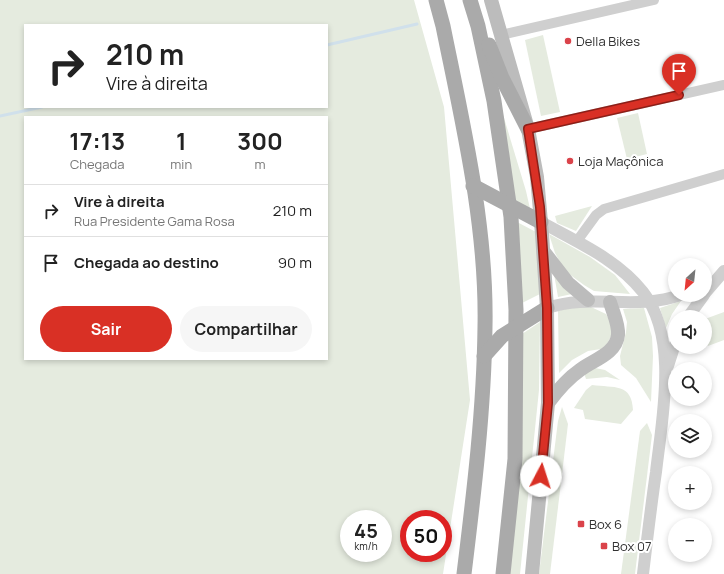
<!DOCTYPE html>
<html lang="pt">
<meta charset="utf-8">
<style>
body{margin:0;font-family:Manrope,sans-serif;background:#f6f6f6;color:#222;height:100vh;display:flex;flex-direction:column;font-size:15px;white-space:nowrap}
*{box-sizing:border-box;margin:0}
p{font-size:13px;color:#767676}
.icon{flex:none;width:22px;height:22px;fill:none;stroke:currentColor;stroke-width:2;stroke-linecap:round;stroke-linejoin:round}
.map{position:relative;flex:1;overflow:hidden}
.panel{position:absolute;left:24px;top:116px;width:304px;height:244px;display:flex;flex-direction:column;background:#fff;border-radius:0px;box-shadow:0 2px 6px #0003}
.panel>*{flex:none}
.banner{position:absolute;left:24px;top:24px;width:304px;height:84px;border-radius:0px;box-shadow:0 2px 6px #0003;background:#fff;color:#222;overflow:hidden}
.needle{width:26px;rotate:207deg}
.buttons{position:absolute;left:668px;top:258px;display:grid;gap:8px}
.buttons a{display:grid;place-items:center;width:44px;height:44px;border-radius:50%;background:#fff;box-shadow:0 2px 6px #0003;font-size:20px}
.speed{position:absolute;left:340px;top:510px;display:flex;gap:8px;font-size:20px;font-weight:700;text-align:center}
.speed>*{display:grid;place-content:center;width:52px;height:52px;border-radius:50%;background:#fff;box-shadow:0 2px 6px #0003;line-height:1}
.speed small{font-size:10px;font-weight:400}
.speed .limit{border:6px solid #d22;background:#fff;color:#111}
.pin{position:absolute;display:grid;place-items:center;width:34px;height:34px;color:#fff;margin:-41px -17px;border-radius:50% 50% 50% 0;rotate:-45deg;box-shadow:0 0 4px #0007}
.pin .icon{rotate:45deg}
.me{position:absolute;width:44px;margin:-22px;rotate:5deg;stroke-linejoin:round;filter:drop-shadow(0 0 3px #0008)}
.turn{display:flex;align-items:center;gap:14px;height:84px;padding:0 16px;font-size:18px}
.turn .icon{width:52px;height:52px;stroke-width:2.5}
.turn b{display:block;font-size:28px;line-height:34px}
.eta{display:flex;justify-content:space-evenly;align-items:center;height:68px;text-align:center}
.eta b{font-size:24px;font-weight:700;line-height:28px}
.primary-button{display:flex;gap:8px;margin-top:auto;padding:8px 16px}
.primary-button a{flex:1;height:46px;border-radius:24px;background:#d93025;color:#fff;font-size:16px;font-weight:700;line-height:46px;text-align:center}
.primary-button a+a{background:#f6f6f6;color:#222}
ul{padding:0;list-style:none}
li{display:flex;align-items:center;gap:12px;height:52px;padding:0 16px;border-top:1px solid #e0e0e0}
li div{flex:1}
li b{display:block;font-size:15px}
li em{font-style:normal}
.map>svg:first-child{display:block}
.green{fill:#e5ebdf;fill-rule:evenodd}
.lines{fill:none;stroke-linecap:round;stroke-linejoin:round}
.stream{stroke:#d0e0eb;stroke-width:3}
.minor{stroke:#cfcfcf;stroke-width:10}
.tertiary{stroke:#cfcfcf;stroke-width:12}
.secondary{stroke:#bcbcbc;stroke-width:14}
.primary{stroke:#aaa;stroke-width:15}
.route-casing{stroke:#8d1f18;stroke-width:10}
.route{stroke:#d93025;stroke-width:7}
.poi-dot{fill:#da434a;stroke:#fff;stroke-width:1.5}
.labels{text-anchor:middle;stroke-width:4;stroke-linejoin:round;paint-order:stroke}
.poi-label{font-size:13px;fill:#323232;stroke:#fff;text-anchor:start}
</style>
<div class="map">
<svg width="724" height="574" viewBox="0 0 724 574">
<rect width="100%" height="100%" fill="#fff"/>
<g class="green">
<path d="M0 0H414L444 107 470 400 443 574H0ZM25 25H327V107H25ZM25 117H327V359H25ZM349 519H383V553H349ZM409 519H443V553H409Z"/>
<polygon points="543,35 560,112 541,116 525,40"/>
<polygon points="495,88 526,191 531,213 512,204"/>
<polygon points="638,113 647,154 627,159 617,118"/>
<polygon points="592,206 576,231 557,223 555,216"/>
<polygon points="517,222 536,232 540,294 522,303"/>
<polygon points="549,234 590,257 615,275 630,294 594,291 584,285 565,271 555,253"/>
<polygon points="554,274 572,294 558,297"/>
<polygon points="681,301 672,314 666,328 660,308"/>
<polygon points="575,306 591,307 606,314 611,323 613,332 607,344 601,349 588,351 572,360 559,373 558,311"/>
<polygon points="644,308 652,337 653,356 651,402 636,378 621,365 620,356 626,332 627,322 623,309"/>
<polygon points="724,312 724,340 708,346 705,337 705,319"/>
<polygon points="540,322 539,390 520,574 504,574 522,334"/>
<polygon points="595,368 605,370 620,380 607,377 586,379 584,373"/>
<path d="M592 385C614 388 632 383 633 410L621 424 585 419 583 410 574 408 586 390Z"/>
<polygon points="562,407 568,424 550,574 539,574 558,421"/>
<polygon points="647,423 652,435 635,574 621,574 640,431"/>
</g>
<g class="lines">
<g class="stream">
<polyline points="327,45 417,24"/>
<polyline points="0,116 42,107"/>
</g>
<g class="minor">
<polyline points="501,35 654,0"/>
<polyline points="528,129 724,85"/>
<polyline points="577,241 596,215 604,209 724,174"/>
</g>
<g class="tertiary">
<path d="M541 222C577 242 617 259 643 292 679 338 662 418 656 472 651 506 647 540 643 574"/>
<polyline points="705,293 724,271"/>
<path d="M547 308C591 293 636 311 680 295"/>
<polyline points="688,317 704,295"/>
<polyline points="668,366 675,344"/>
</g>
<g class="secondary">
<polyline points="491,0 528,129 537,177 542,234 547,308 548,403 532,574"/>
<polyline points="544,252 568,283 588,300"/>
<path d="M548 403C557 391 567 379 580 370 593 360 616 354 618 335 619 324 613 313 610 302"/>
</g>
<g class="primary">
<path d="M436 0 443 26C463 125 487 226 485 327 484 410 474 492 464 574"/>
<polyline points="470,0 478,26 494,101 511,217 516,310 515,459 503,574"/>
<polyline points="489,45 502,78 528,129"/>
<polyline points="473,186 541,222"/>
<polyline points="484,356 502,336 547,308"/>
</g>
</g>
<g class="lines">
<g class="route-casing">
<polyline id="route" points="541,476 548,403 547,308 540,207 528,129 679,95"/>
</g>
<use href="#route" class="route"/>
</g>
<g class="poi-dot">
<circle cx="568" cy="41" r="4"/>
<circle cx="570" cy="161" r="4"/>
<rect x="577" y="520" width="8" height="8" rx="2"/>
<rect x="600" y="542" width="8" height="8" rx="2"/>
</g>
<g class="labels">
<g class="poi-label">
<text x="576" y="46">Della Bikes</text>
<text x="578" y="166">Loja Maçônica</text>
<text x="589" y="529">Box 6</text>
<text x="612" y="551">Box 07</text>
</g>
</g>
</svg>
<div class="buttons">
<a><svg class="needle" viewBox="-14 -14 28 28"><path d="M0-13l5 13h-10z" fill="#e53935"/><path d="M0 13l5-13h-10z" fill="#767676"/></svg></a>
<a><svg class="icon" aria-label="sound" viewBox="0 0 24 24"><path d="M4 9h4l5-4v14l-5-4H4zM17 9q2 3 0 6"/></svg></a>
<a><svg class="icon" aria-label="search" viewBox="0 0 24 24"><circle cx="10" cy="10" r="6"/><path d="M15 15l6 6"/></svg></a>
<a><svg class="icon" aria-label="layers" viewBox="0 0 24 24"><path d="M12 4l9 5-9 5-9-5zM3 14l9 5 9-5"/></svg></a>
<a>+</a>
<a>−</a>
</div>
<div class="speed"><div>45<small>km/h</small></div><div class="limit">50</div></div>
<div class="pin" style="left:679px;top:95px;background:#d93025"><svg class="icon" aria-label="arrive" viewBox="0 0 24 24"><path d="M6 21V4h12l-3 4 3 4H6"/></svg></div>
<svg class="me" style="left:541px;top:476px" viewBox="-20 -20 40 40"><circle r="19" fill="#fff"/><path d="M0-13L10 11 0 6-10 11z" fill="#d93025"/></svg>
<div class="banner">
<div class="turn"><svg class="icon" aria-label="right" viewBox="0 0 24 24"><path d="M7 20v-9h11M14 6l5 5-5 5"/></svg><div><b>210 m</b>Vire à direita</div></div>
</div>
<section class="panel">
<div class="eta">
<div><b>17:13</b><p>Chegada</p></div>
<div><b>1</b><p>min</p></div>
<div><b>300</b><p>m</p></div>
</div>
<ul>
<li><svg class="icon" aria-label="right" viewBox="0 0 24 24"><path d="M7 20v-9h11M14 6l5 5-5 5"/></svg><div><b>Vire à direita</b><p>Rua Presidente Gama Rosa</p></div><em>210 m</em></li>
<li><svg class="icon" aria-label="arrive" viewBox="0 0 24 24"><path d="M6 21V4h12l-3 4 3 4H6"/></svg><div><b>Chegada ao destino</b></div><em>90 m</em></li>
</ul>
<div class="primary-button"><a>Sair</a><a>Compartilhar</a></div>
</section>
</div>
